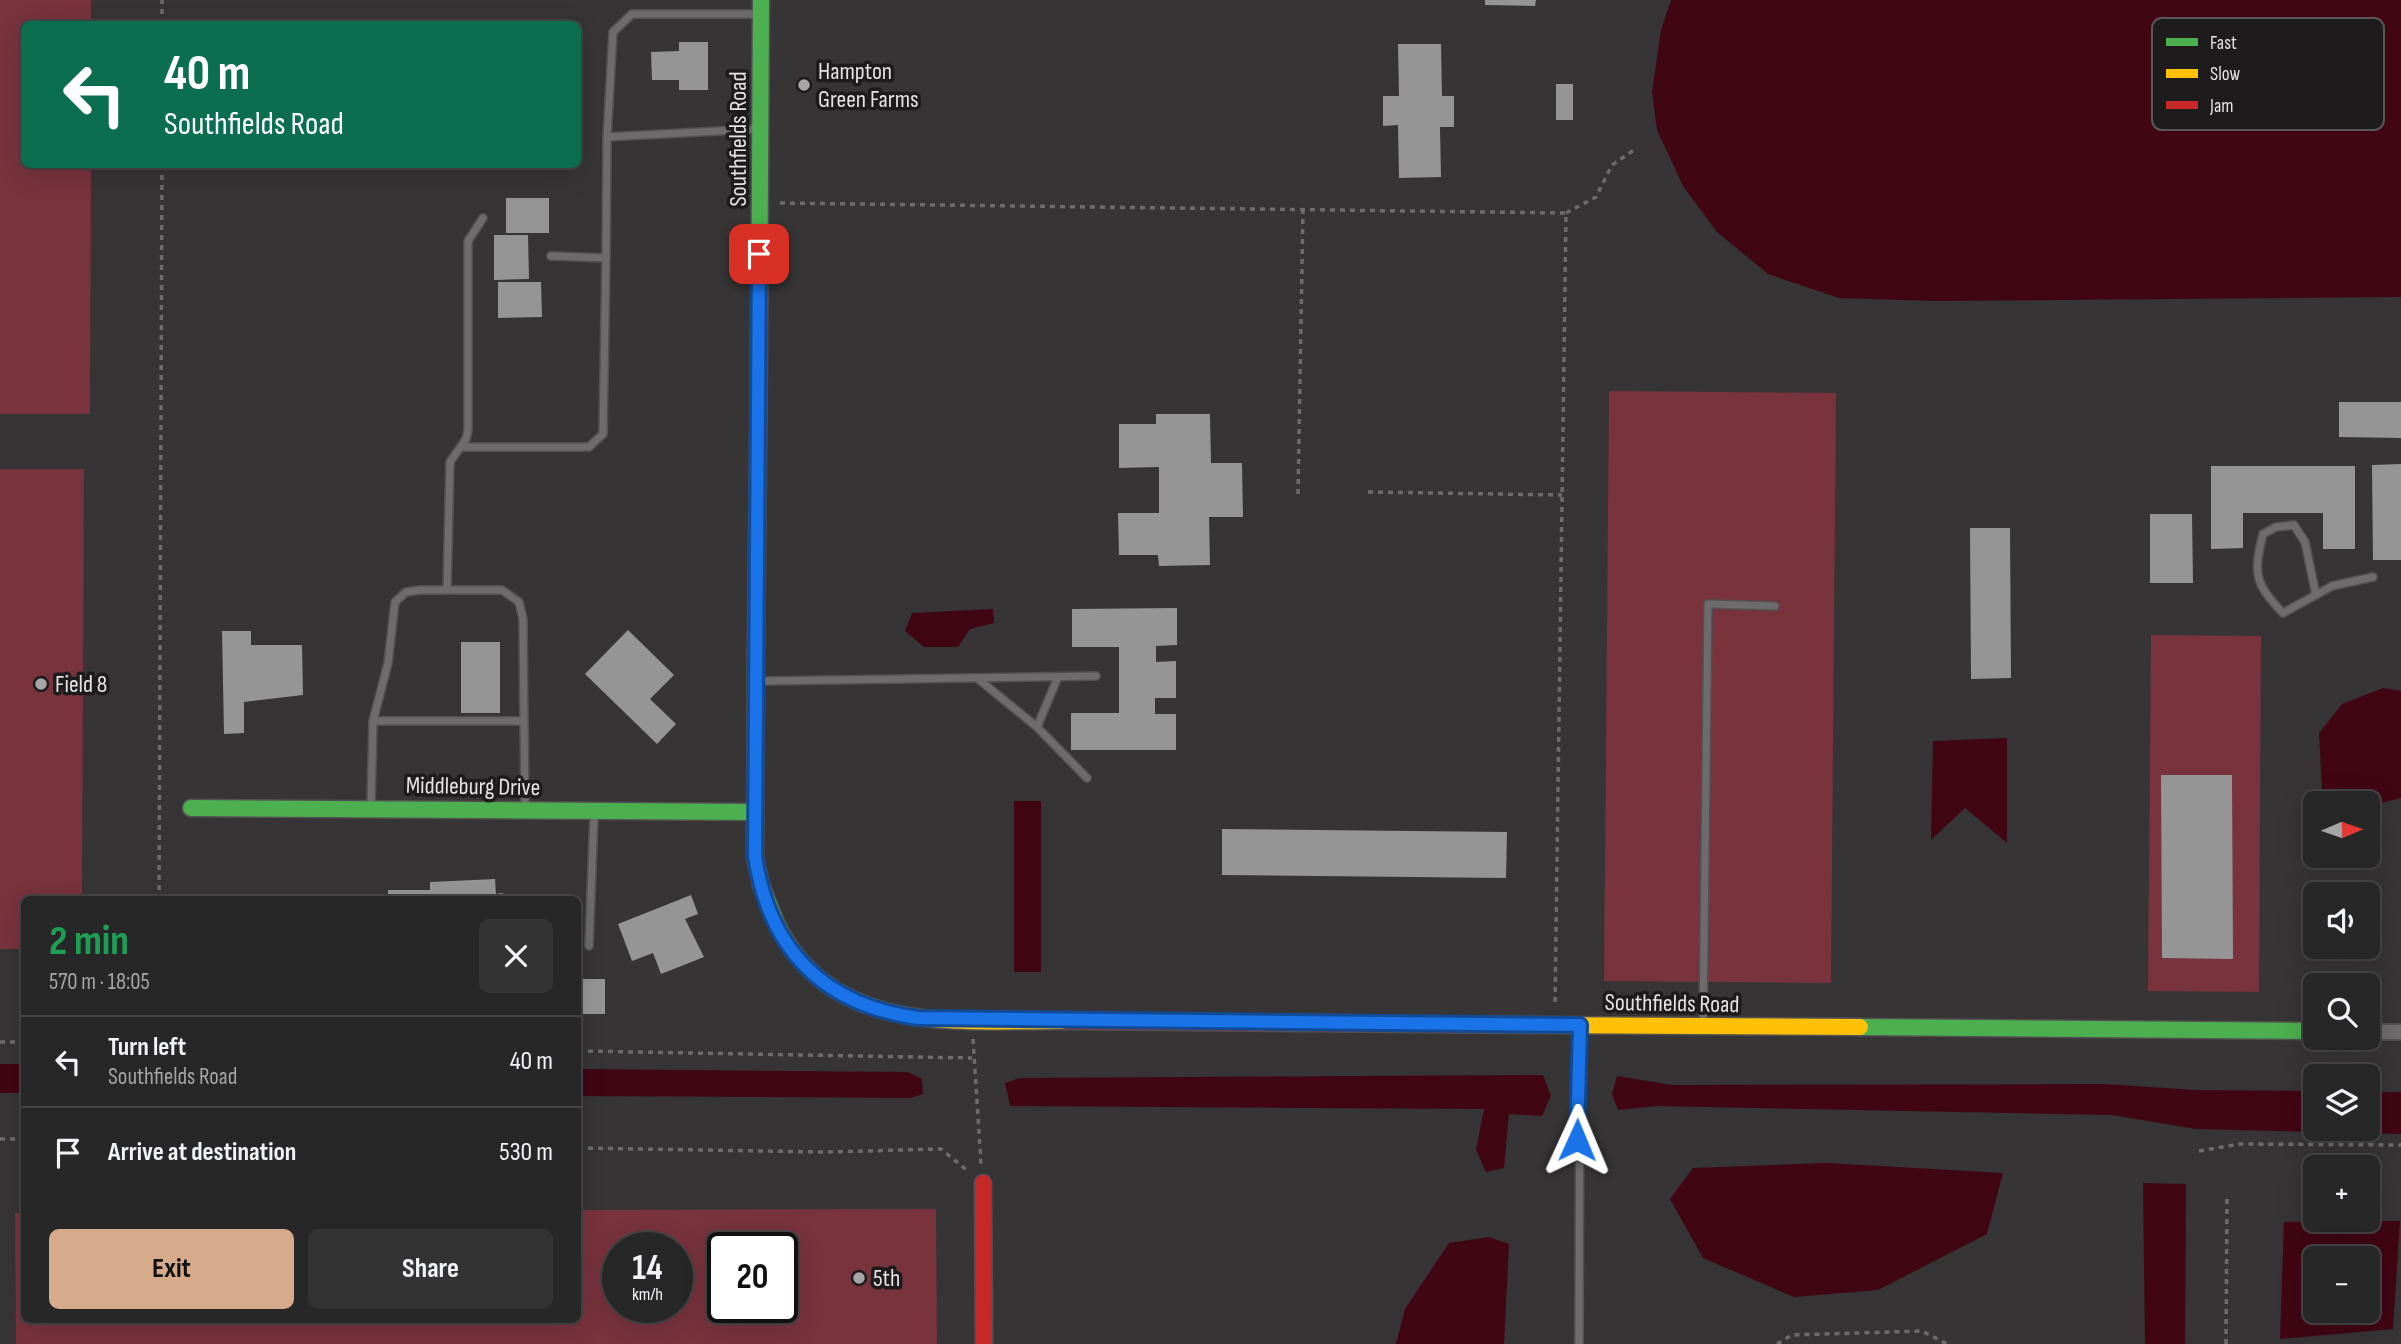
<!DOCTYPE html>
<meta charset="utf-8">
<style>
body{margin:0;font-family:"Sofia Sans Condensed",sans-serif;background:#343333;color:#f1f3f6;height:100vh;display:flex;flex-direction:column;font-size:26px;white-space:nowrap}
*{box-sizing:border-box;margin:0}
p{font-size:23px;color:#a5a5a7}
.icon{flex:none;width:38px;height:38px;fill:none;stroke:currentColor;stroke-width:2;stroke-linecap:round;stroke-linejoin:round}
.map{position:relative;flex:1;overflow:hidden}
.side{position:absolute;left:21px;top:896px;width:560px;height:427px;display:flex;flex-direction:column;background:#282727;border-radius:10px;box-shadow:0 7px 28px #0002,0 0 0 2px #444}
.side>*{flex:none}
.hud{position:absolute;left:21px;top:21px;width:560px;height:147px;border-radius:10px;box-shadow:0 7px 28px #0002,0 0 0 2px #444;background:#0b6e4f;color:#fff;overflow:hidden}
.needle{width:46px;rotate:88deg}
.tools{position:absolute;left:2303px;top:791px;display:grid;gap:14px}
.tools a{display:grid;place-items:center;width:77px;height:77px;border-radius:10px;background:#282727;box-shadow:0 7px 28px #0002,0 0 0 2px #444;font-size:35px}
.speed{position:absolute;left:602px;top:1232px;display:flex;gap:14px;font-size:35px;font-weight:700;text-align:center}
.speed>*{display:grid;place-content:center;width:91px;height:91px;border-radius:50%;background:#282727;box-shadow:0 7px 28px #0002,0 0 0 2px #444;line-height:1}
.speed small{font-size:18px;font-weight:400}
.speed .limit{border:4px solid #111;border-radius:10px;background:#fff;color:#111}
.pin{position:absolute;display:grid;place-items:center;width:60px;height:60px;color:#fff;margin:-30px;border-radius:14px;box-shadow:0 4px 10px #0006}
.me{position:absolute;width:77px;margin:-38px;rotate:1deg;stroke-linejoin:round;filter:drop-shadow(0 0 5px #0008)}
.turn{display:flex;align-items:center;gap:24px;height:147px;padding:0 28px;font-size:32px}
.turn .icon{width:91px;height:91px;stroke-width:2.5}
.turn b{display:block;font-size:49px;line-height:60px}
.round{display:grid;place-items:center;flex:none;width:74px;height:74px;border-radius:10px;background:#343333}
.headline{display:flex;align-items:center;justify-content:space-between;height:119px;padding:0 28px}
h1{font-size:42px;font-weight:700;line-height:52px;color:#1e9e55}
.button{display:flex;gap:14px;margin-top:auto;padding:14px 28px}
.button a{flex:1;height:80px;border-radius:10px;background:#d6ab8b;color:#111;font-size:28px;font-weight:700;line-height:80px;text-align:center}
.button a+a{background:#343333;color:#f1f3f6}
ul{padding:0;list-style:none}
li{display:flex;align-items:center;gap:21px;height:91px;padding:0 28px;border-top:2px solid #444}
li div{flex:1}
li b{display:block;font-size:26px}
li em{font-style:normal}
.map>svg:first-child{display:block}
.green{fill:#78333d;fill-rule:evenodd}
.water{fill:#400614;fill-rule:evenodd}
.building{fill:#969595}
.lines{fill:none;stroke-linecap:round;stroke-linejoin:round}
.lane-casing{stroke:#525050;stroke-width:10}
.street-casing{stroke:#525050;stroke-width:18}
.fast-casing{stroke:#525050;stroke-width:19}
.slow-casing{stroke:#525050;stroke-width:19}
.jam-casing{stroke:#525050;stroke-width:19}
.path{stroke:#6d6c6c;stroke-width:3.5;stroke-dasharray:5 5;stroke-linecap:butt}
.lane{stroke:#6d6b6b;stroke-width:7}
.street{stroke:#6d6b6b;stroke-width:14}
.fast{stroke:#4caf50;stroke-width:16}
.slow{stroke:#ffc107;stroke-width:16}
.jam{stroke:#c62828;stroke-width:16}
.route-casing{stroke:#114b97;stroke-width:18}
.route{stroke:#1a73e8;stroke-width:12}
.poi-dot{fill:#a8a5a6;stroke:#1d1b1b;stroke-width:2.5}
.labels{text-anchor:middle;stroke-width:7;stroke-linejoin:round;paint-order:stroke}
.poi-label{font-size:24px;fill:#e5e2e3;stroke:#1d1b1b;text-anchor:start}
.street-label{font-size:24px;fill:#e5e2e3;stroke:#1d1b1b}
.key{fill:#1d1b1b;stroke:#595757;stroke-width:2}
.key-label{font-size:19px;fill:#e5e2e3}
</style>
<div class="map">
<svg width="2401" height="1344" viewBox="0 0 2401 1344">
<rect width="100%" height="100%" fill="#363434"/>
<g class="green">
<polygon points="0,0 91,0 91,24 24,24 24,164 91,165 90,414 0,414"/>
<polygon points="1609,391 1836,393 1831,983 1604,981"/>
<polygon points="0,469 84,469 82,899 24,900 24,949 0,949"/>
<polygon points="2151,635 2261,636 2259,992 2148,991"/>
<path d="M936 1209 937 1344H16L15 1213H24V1320H578V1210ZM618 1248H677V1307H618ZM723 1248H782V1307H723Z"/>
</g>
<g class="water">
<polygon points="1671,0 2401,0 2401,297 1933,301 1839,298 1768,274 1717,232 1683,186 1657,130 1652,92 1661,30"/>
<polygon points="993,609 994,623 970,629 958,647 924,647 905,631 912,613"/>
<polygon points="2383,688 2401,691 2401,798 2368,806 2368,803 2331,803 2322,789 2319,733 2342,704"/>
<polygon points="2007,738 2007,843 1965,808 1931,840 1933,741"/>
<rect x="1014" y="801" width="27" height="171"/>
<rect x="0" y="1064" width="24" height="29"/>
<polygon points="578,1069 908,1072 922,1079 923,1094 911,1098 578,1096"/>
<polygon points="1543,1075 1551,1096 1542,1116 1509,1114 1504,1168 1486,1172 1476,1150 1484,1109 1010,1106 1005,1083 1020,1078"/>
<polygon points="1617,1076 1672,1085 2104,1084 2195,1090 2315,1091 2315,1129 2368,1129 2368,1092 2401,1092 2401,1134 2196,1129 2112,1115 1656,1106 1618,1110 1612,1094"/>
<polygon points="1826,1163 2003,1173 1987,1234 1878,1290 1794,1297 1703,1258 1670,1199 1693,1168"/>
<polygon points="2143,1183 2186,1184 2185,1344 2145,1344"/>
<path d="M2400 1221 2393 1329 2280 1339 2284 1222ZM2368 1258V1311H2315V1258Z"/>
<polygon points="1489,1237 1509,1244 1504,1344 1396,1344 1405,1309 1449,1243"/>
</g>
<g class="building">
<polygon points="1485,0 1536,0 1535,6 1485,5"/>
<polygon points="679,42 708,42 708,90 679,90 679,80 652,80 651,52 679,51"/>
<polygon points="1398,44 1441,44 1442,96 1454,96 1454,127 1440,127 1441,177 1399,178 1398,125 1383,126 1383,96 1399,96"/>
<rect x="1556" y="84" width="17" height="36"/>
<rect x="506" y="198" width="43" height="35"/>
<polygon points="494,235 528,235 529,279 494,280"/>
<polygon points="498,282 541,282 542,317 498,318"/>
<polygon points="2339,402 2401,402 2401,438 2339,437"/>
<polygon points="1156,414 1210,414 1211,463 1242,463 1243,517 1209,517 1210,565 1159,566 1158,555 1119,555 1118,513 1159,513 1159,467 1119,468 1119,424 1156,424"/>
<polygon points="2401,464 2401,560 2373,560 2372,465"/>
<polygon points="2211,466 2355,466 2355,549 2323,549 2323,513 2243,513 2243,548 2211,549"/>
<polygon points="2150,514 2192,514 2193,583 2150,583"/>
<polygon points="1970,528 2010,528 2011,678 1971,679"/>
<polygon points="1177,608 1177,645 1156,646 1156,662 1176,661 1176,698 1155,698 1155,714 1176,714 1176,750 1071,750 1071,713 1119,713 1119,647 1072,647 1072,609"/>
<polygon points="628,630 674,675 650,699 676,724 657,744 585,674"/>
<polygon points="222,631 251,631 251,645 302,645 303,695 244,702 244,733 224,734"/>
<rect x="461" y="642" width="39" height="71"/>
<polygon points="2161,775 2232,775 2233,959 2162,958"/>
<polygon points="1222,829 1507,832 1506,878 1222,875"/>
<polygon points="495,879 496,894 503,893 503,900 388,900 388,890 430,890 430,882"/>
<polygon points="691,895 698,914 685,919 704,957 661,974 653,953 632,961 618,924"/>
<rect x="578" y="979" width="27" height="35"/>
</g>
<g class="lines">
<g class="lane-casing">
<g id="lane">
<polyline points="756,129 607,137 613,32 632,14 760,14"/>
<polyline points="551,256 606,258 607,137"/>
<polyline points="461,447 589,447 603,434 606,258"/>
<polyline points="447,590 450,462 466,439 468,430 468,241 483,218"/>
<path d="M2316 595 2305 542 2294 525 2276 527 2263 534C2253 574 2255 584 2283 613L2332 586 2373 577"/>
<polyline points="977,678 1037,727 1087,778"/>
<polyline points="760,681 1096,676"/>
<polyline points="373,721 388,663 395,602 406,592 421,590 502,590 519,602 523,619 524,721"/>
<polyline points="1037,727 1058,677"/>
<polyline points="371,807 373,721 524,721 525,809"/>
<polyline points="589,946 594,815"/>
<polyline points="1703,1025 1708,604 1775,606"/>
<polyline points="1579,1344 1580,1029"/>
</g>
</g>
<g class="street-casing">
<polyline id="street" points="2368,1032 2401,1032"/>
</g>
<g class="fast-casing">
<g id="fast">
<polyline points="759,348 761,0"/>
<polyline points="756,651 755,857 761,885 777,925"/>
<polyline points="191,808 754,812"/>
<polyline points="1860,1027 2315,1031"/>
</g>
</g>
<g class="slow-casing">
<g id="slow">
<polyline points="756,651 759,348"/>
<path d="M777 925C834 1038 960 1020 1066 1021"/>
<polyline points="1533,1025 1860,1027"/>
</g>
</g>
<g class="jam-casing">
<g id="jam">
<polyline points="1066,1021 1533,1025"/>
<polyline points="983,1183 984,1344"/>
</g>
</g>
<g class="path">
<polyline points="162,24 162,0"/>
<polyline points="780,203 1566,213 1555,1005"/>
<polyline points="1566,213 1596,197 1612,165 1637,148"/>
<polyline points="1368,492 1562,495"/>
<polyline points="1298,494 1303,209"/>
<polyline points="159,900 162,164"/>
<polyline points="973,1039 981,1164"/>
<polyline points="0,1042 24,1042"/>
<polyline points="578,1051 972,1058"/>
<polyline points="0,1139 24,1139"/>
<polyline points="578,1148 825,1152 941,1149 969,1172"/>
<polyline points="2199,1151 2240,1144 2401,1145"/>
<polyline points="1777,1344 1792,1335 1922,1331 1947,1344"/>
<polyline points="2226,1344 2227,1198"/>
</g>
<use href="#lane" class="lane"/>
<use href="#street" class="street"/>
<use href="#fast" class="fast"/>
<use href="#slow" class="slow"/>
<use href="#jam" class="jam"/>
</g>
<g class="lines">
<g class="route-casing">
<path id="route" d="M759 254 755 856C769 950 824 1005 918 1018L1580 1025 1577 1140"/>
</g>
<use href="#route" class="route"/>
</g>
<g class="poi-dot">
<circle cx="804" cy="85" r="7"/>
<circle cx="41" cy="684" r="7"/>
<circle cx="859" cy="1278" r="7"/>
</g>
<g class="labels">
<g class="poi-label">
<text x="818" y="79">Hampton<tspan x="818" dy="28">Green Farms</tspan></text>
<text x="55" y="692">Field 8</text>
<text x="873" y="1286">5th</text>
</g>
<g class="street-label">
<text transform="translate(738 139) rotate(-90)" y="8">Southfields Road</text>
<text transform="translate(473 786) rotate(1)" y="8">Middleburg Drive</text>
<text transform="translate(1672 1003) rotate(1)" y="8">Southfields Road</text>
</g>
</g>
<rect x="2152" y="18" width="232" height="112" rx="10" class="key"/>
<rect x="2166" y="38" width="32" height="8" fill="#4caf50"/>
<rect x="2166" y="69" width="32" height="9" fill="#ffc107"/>
<rect x="2166" y="101" width="32" height="8" fill="#c62828"/>
<g class="key-label">
<text x="2210" y="49">Fast</text>
<text x="2210" y="80">Slow</text>
<text x="2210" y="112">Jam</text>
</g>
</svg>
<div class="tools">
<a><svg class="needle" viewBox="-14 -14 28 28"><path d="M0-13l5 13h-10z" fill="#e53935"/><path d="M0 13l5-13h-10z" fill="#a5a5a7"/></svg></a>
<a><svg class="icon" aria-label="sound" viewBox="0 0 24 24"><path d="M4 9h4l5-4v14l-5-4H4zM17 9q2 3 0 6"/></svg></a>
<a><svg class="icon" aria-label="search" viewBox="0 0 24 24"><circle cx="10" cy="10" r="6"/><path d="M15 15l6 6"/></svg></a>
<a><svg class="icon" aria-label="layers" viewBox="0 0 24 24"><path d="M12 4l9 5-9 5-9-5zM3 14l9 5 9-5"/></svg></a>
<a>+</a>
<a>−</a>
</div>
<div class="speed"><div>14<small>km/h</small></div><div class="limit">20</div></div>
<div class="pin" style="left:759px;top:254px;background:#d93025"><svg class="icon" aria-label="arrive" viewBox="0 0 24 24"><path d="M6 21V4h12l-3 4 3 4H6"/></svg></div>
<svg class="me" style="left:1577px;top:1140px" viewBox="-20 -20 40 40"><path d="M0-17L14 15 0 8-14 15z" fill="#1a73e8" stroke="#fff" stroke-width="4"/></svg>
<div class="hud">
<div class="turn"><svg class="icon" aria-label="left" viewBox="0 0 24 24"><path d="M17 20v-9H6M10 6l-5 5 5 5"/></svg><div><b>40 m</b>Southfields Road</div></div>
</div>
<section class="side">
<div class="headline"><div><h1>2 min</h1><p>570 m · 18:05</p></div><a class="round"><svg class="icon" aria-label="close" viewBox="0 0 24 24"><path d="M6 6l12 12M18 6L6 18"/></svg></a></div>
<ul>
<li><svg class="icon" aria-label="left" viewBox="0 0 24 24"><path d="M17 20v-9H6M10 6l-5 5 5 5"/></svg><div><b>Turn left</b><p>Southfields Road</p></div><em>40 m</em></li>
<li><svg class="icon" aria-label="arrive" viewBox="0 0 24 24"><path d="M6 21V4h12l-3 4 3 4H6"/></svg><div><b>Arrive at destination</b></div><em>530 m</em></li>
</ul>
<div class="button"><a>Exit</a><a>Share</a></div>
</section>
</div>
